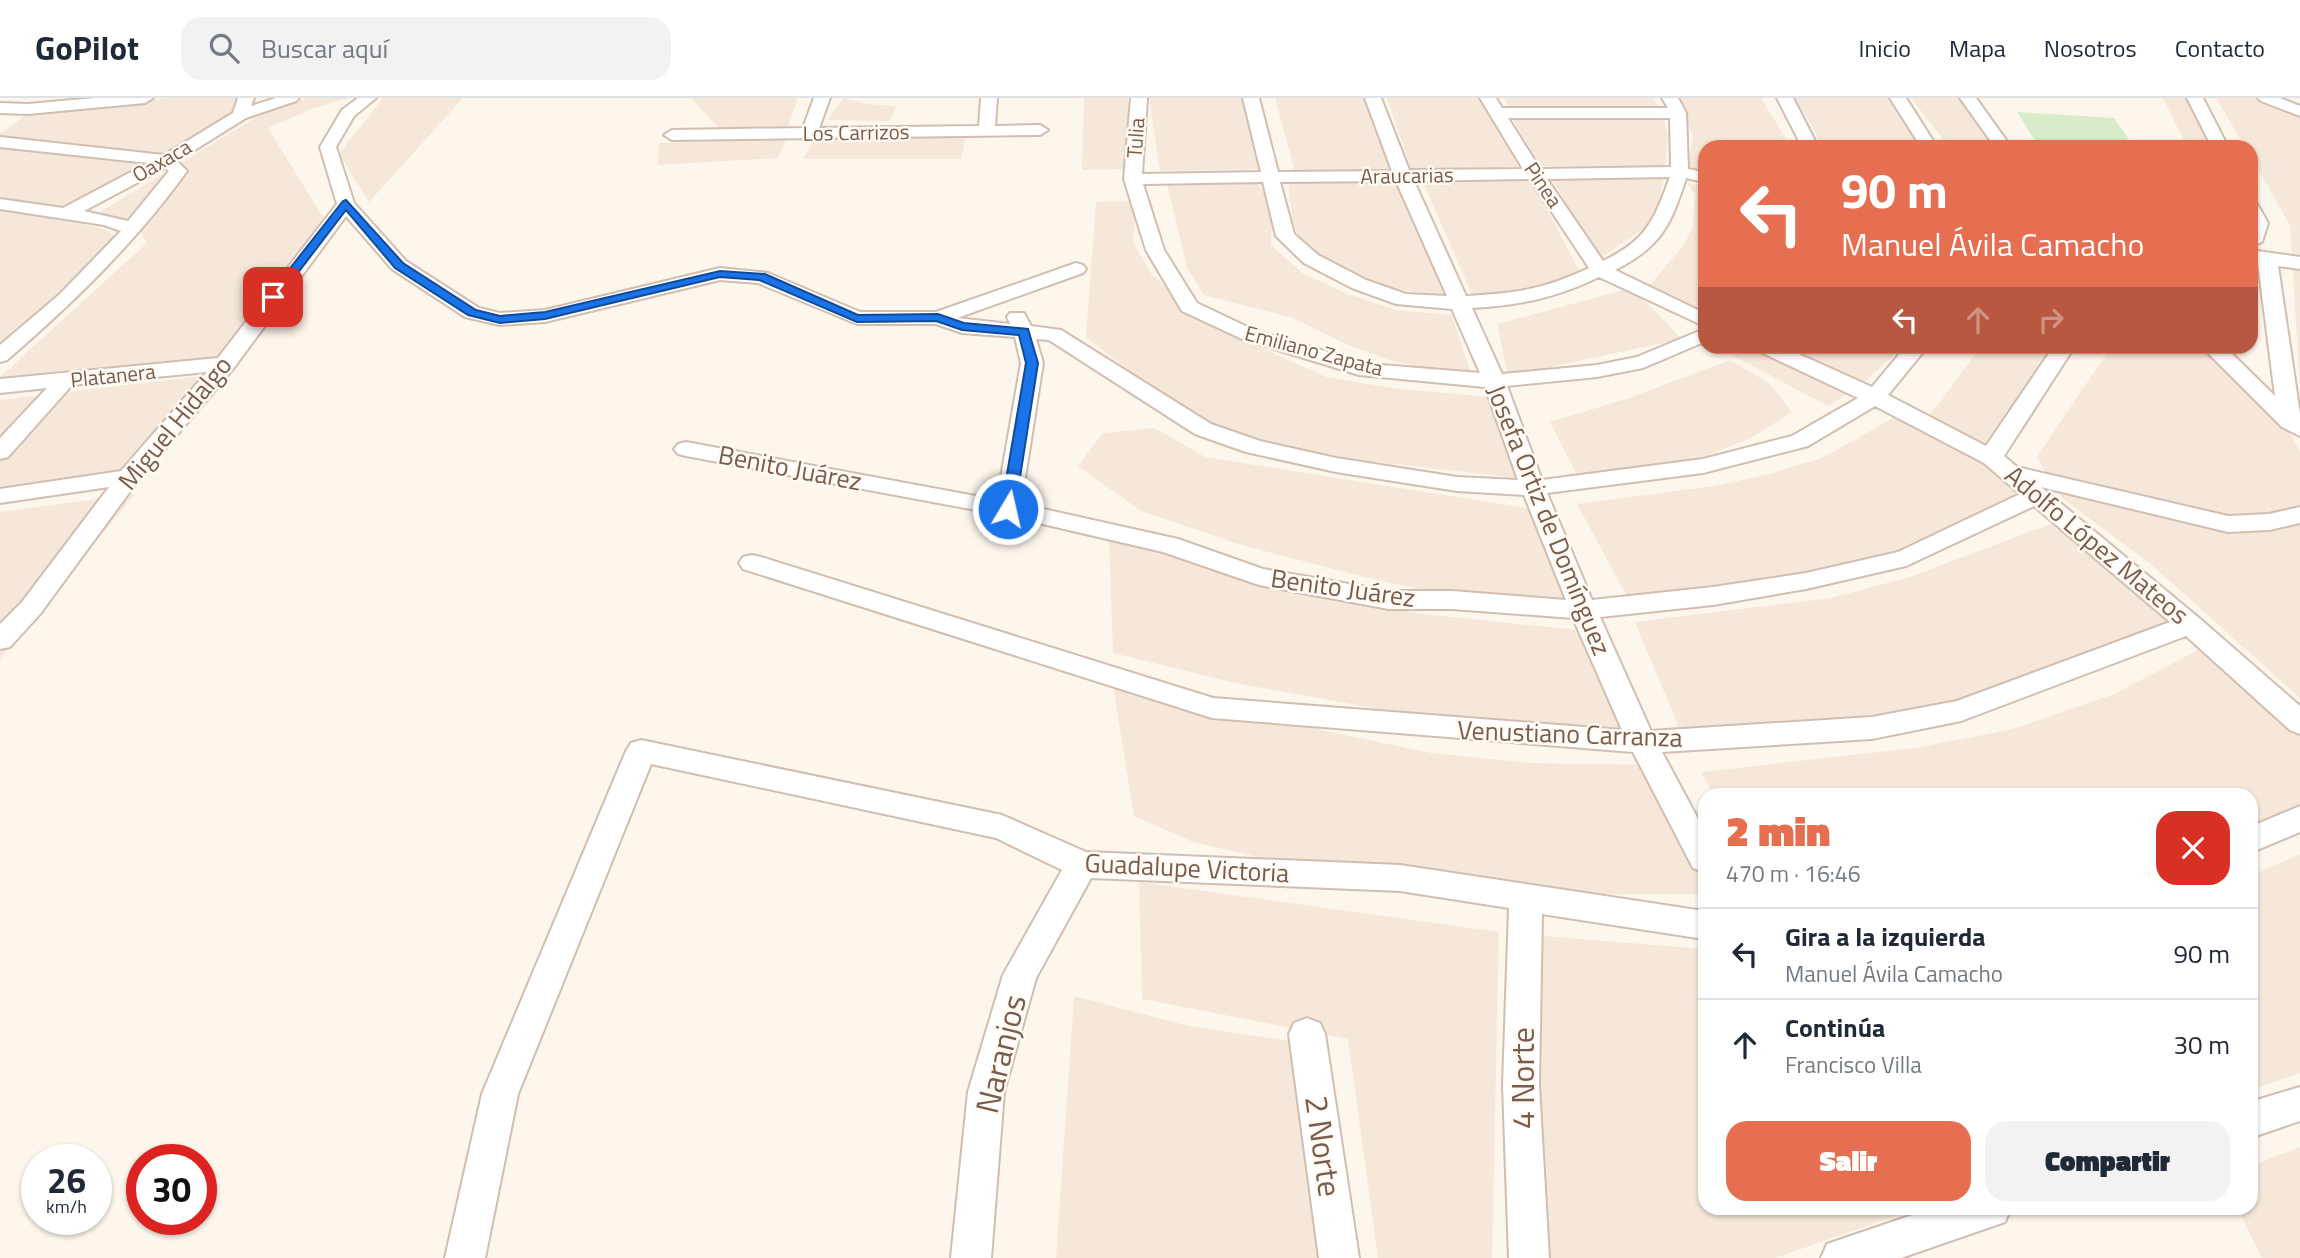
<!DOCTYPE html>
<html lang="es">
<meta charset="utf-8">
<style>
body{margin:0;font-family:"Titillium Web",sans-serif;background:#f2f2f3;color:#1f2937;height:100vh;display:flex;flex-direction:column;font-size:26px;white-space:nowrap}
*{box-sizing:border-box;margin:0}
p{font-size:23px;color:#747a83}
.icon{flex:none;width:38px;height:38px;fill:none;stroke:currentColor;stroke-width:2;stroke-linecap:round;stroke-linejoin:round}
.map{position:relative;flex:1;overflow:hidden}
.side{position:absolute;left:1698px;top:690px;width:560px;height:427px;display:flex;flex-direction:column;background:#fff;border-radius:21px;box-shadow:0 2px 5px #0004}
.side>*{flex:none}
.hud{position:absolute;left:1698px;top:42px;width:560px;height:214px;border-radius:21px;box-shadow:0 2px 5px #0004;background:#e76f51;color:#fff;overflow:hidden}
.speed{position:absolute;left:21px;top:1046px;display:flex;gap:14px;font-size:35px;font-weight:700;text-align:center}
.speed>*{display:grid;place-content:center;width:91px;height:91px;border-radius:50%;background:#fff;box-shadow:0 2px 5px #0004;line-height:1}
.speed small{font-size:18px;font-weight:400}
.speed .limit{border:10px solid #d22;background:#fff;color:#111}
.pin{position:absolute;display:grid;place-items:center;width:60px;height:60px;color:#fff;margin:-30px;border-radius:14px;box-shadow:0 4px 10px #0006}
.me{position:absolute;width:77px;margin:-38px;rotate:9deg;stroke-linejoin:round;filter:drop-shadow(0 0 5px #0008)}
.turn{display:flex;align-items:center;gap:24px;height:147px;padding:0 28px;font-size:32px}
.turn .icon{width:91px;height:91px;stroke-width:2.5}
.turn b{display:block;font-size:49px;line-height:60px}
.lanes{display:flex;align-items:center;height:66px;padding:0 28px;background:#0003;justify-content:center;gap:35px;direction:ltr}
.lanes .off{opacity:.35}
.round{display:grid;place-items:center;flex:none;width:74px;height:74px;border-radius:21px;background:#f2f2f3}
.head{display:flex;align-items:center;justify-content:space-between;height:119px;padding:0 28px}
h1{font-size:42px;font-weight:800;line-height:52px;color:#e76f51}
.cta{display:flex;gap:14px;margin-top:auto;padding:14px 28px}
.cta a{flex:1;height:80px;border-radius:21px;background:#e76f51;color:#fff;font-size:28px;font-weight:800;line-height:80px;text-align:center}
.cta a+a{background:#f2f2f3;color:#1f2937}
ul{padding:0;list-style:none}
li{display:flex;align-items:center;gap:21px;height:91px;padding:0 28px;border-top:2px solid #e0e1e3}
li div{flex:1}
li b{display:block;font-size:26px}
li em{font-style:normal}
header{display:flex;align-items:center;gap:42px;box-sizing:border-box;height:98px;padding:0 35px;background:#fff;border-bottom:2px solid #e0e1e3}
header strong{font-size:33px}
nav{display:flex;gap:38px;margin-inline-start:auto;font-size:24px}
.search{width:490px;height:63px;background:#f2f2f3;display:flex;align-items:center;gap:18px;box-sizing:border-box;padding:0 24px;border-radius:21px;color:#747a83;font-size:26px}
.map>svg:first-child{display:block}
.residential{fill:#f5e8da}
.green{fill:#d8ecc9}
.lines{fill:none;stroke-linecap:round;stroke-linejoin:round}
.minor-casing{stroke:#d1beb0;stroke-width:4}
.minor{fill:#fff;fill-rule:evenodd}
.route{fill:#1a73e8;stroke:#114b97;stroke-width:2}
.labels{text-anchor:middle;stroke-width:5;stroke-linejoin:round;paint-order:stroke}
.far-street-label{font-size:21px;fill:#7a5c4d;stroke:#fffaf3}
.street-label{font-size:26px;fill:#7a5c4d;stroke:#fffaf3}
.near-street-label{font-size:32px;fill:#7a5c4d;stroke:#fffaf3}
</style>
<header>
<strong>GoPilot</strong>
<div class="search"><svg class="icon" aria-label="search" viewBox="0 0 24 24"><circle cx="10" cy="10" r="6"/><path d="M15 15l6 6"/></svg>Buscar aquí</div>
<nav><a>Inicio</a><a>Mapa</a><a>Nosotros</a><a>Contacto</a></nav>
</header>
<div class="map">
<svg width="2300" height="1160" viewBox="0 0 2300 1160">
<rect width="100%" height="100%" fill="#fdf6ec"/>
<g class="residential">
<polygon points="172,0 236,0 229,20 164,59 0,41 0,36 32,13"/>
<polygon points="308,0 349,0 314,10 268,30 326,124 227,259 0,286 0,279 147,145 135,125 97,116 258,18"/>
<polygon points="383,0 463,0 369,104 339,56"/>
<polygon points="691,0 798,0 787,32 723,35"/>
<polygon points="843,0 867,6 897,8 889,23 828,22"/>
<polygon points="1084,0 1128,0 1128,71 1082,72"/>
<polygon points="1149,0 1249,0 1268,71 1160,73"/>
<polygon points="1275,0 1370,0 1397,73 1295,74"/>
<polygon points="1387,0 1483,0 1519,69 1412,74"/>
<polygon points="1504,0 1652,0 1662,11 1510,11"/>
<polygon points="1673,0 1761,0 1791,49 1704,49 1704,75 1687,72 1693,38 1681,9"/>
<polygon points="1793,0 1897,0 1930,49 1821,49 1813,29"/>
<polygon points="1911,0 1963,0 2001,49 1946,49 1940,37"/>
<polygon points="2163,0 2188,0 2211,49 2187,49"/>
<polygon points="2216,0 2263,0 2300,17 2300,293 2290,127 2251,59 2250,49 2245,49"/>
<polygon points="1509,15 1664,20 1668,40 1665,69 1539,68"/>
<polygon points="966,37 961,61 803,61 815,40"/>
<polygon points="787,40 778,60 658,67 659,45"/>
<polygon points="0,47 156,66 72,113 0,100"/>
<polygon points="1664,80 1654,124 1596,163 1553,82"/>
<polygon points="1288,81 1396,82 1450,199 1376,188 1318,160 1303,144 1292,126"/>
<polygon points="1531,81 1581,176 1530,195 1474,201 1423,84"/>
<polygon points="1257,85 1273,106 1271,147 1302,175 1345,195 1396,212 1452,217 1472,279 1392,263 1348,247 1293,220 1204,197 1187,170 1167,86"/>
<polygon points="1687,85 1704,88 1704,218 1649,188 1684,147 1692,130 1695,97"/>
<polygon points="1136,103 1133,144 1152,177 1211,227 1326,279 1399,291 1492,299 1528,381 1341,360 1236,338 1175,308 1086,239 1096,104"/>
<polygon points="0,111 105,131 119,144 0,248"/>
<polygon points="1632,190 1682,241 1508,278 1497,226"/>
<polygon points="1742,249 1903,249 1855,292 1828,308 1732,257"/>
<polygon points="1980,249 2058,249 1991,356 2025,397 1916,453 1826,477 1628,500 1577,406 1715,388 1769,376 1822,360 1897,318 1919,328 1941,303"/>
<polygon points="2111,249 2210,249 2289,333 2300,354 2300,600 2152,467 2063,401 2049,383 2037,359"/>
<polygon points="1730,262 1769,285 1792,314 1751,340 1706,358 1649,372 1578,379 1550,324 1629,300"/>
<polygon points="220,276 150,370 0,392 0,302"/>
<polygon points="1155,330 1205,359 1538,412 1579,509 1474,503 1364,479 1238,446 1141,413 1078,368 1103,335"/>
<polygon points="135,396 0,561 0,414"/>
<polygon points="2061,422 2183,525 1987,601 1875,623 1683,639 1635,524 1831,500 1910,479"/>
<polygon points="1109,439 1323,499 1423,516 1587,533 1634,640 1488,631 1235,585 1113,555"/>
<polygon points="2204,549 2300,638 2300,706 2272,723 2251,730 2250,696 1713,696 1701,674 1915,650 2009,632 2112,597"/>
<polygon points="1112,581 1151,602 1317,631 1431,655 1531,665 1652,667 1704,774 1704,796 1554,796 1293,767 1193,744 1134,718"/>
<polygon points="2300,756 2300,975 2251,992 2251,778"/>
<polygon points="1139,784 1499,834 1492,1160 1378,1160 1348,941 1142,901"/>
<polygon points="1543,838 1704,851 1704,1110 1918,1110 1775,1160 1539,1160"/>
<polygon points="1074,898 1189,928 1303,945 1325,1160 1056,1160"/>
<polygon points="2300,1049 2300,1160 2262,1160 2237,1110 2250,1110 2251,1068"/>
</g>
<polygon class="green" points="2017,14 2114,20 2134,49 2039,49"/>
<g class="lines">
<g class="minor-casing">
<g id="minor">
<polygon points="95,0 153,0 145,5 28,16 0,15 0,5 28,6"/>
<path d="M238 0H254L251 8 276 0H299L296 3 246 20 177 63 187 73C135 145 74 204 7 262L0 264V247L60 196 121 133 104 127 0 111V101L63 110 148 65 0 49V39L164 57 233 15ZM165 70 169 73 128 123 84 113Z"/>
<path d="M358 0H376L354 18 336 49 354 105 406 163 479 210 500 215 545 212 720 170 768 175 860 214H936L1076 165 1083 167 1086 171 1083 175 957 220 1010 226 1007 219 1010 215H1024L1031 228 1061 232 1211 326 1260 343 1336 360 1457 379 1518 382 1485 289 1359 277 1242 241 1182 213 1146 152 1124 81 1131 0H1147L1142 76 1261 74 1243 0H1259L1278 74 1392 73 1365 0H1381L1409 72 1523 71 1480 0H1496L1502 10H1668L1662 0H1678L1686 15 1688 71 1704 74V84L1686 80C1671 127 1661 149 1615 172L1704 215V228L1599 179C1556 200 1520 207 1472 210L1502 276 1597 267 1637 259 1704 231V244L1643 270 1597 279 1507 288 1542 382 1703 361 1792 338 1858 300 1756 252 1753 248H1781L1872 289 1906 248H1928L1888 297 1986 348 2054 248H2075L2004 358 2017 369 2228 418 2269 416 2300 409V425L2269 432 2228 434 2041 389 2199 520 2300 608V636L2290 632 2186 538 1961 623 1872 641 1662 654 1704 732V774L1693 770 1633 654 1212 620 743 471 739 465 743 459 752 457 761 459 1213 600 1622 632 1573 520 1452 511H1389L1259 487 1163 454 1008 418 686 358 678 356 674 351 678 346 686 344 997 402 1021 265 1015 239 962 235 936 226H857L758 185 720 182 545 224 500 227 465 219 392 171 346 118 233 271 137 384 40 516 10 549 0 551V526L22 504 109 389 0 405V391L121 373 207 274 72 287 8 359 0 361V340L47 290 0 295V281L218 260 337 106 320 49 342 12ZM1508 20H1670L1671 69 1540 71ZM1670 79C1654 122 1647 142 1603 163L1547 81ZM1530 81 1589 170C1542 192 1517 195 1466 198L1414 83ZM1396 83 1447 198 1406 196 1366 182 1318 157 1294 136 1280 84ZM1263 84 1276 138 1304 165 1352 190 1396 206 1452 211 1480 275 1369 266 1256 233 1197 205 1164 152 1143 86ZM1036 241 1049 242 1195 336 1246 354 1336 374 1457 393 1524 397 1566 502 1452 493H1389L1263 471 1178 441 1021 406 1043 265ZM1875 308 1984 365 2020 396 1898 454 1806 475 1713 489 1592 502 1547 395 1703 375 1808 348ZM2034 408 2170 524 1957 603 1872 619 1651 633 1600 519 1713 507 1806 491 1906 468Z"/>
<polygon points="814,0 830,0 819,30 979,28 981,0 997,0 995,28 1040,27 1048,32 1040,37 672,42 664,37 672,32 803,30"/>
<polygon points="1777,0 1793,0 1814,41 1814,49 1798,49 1798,41"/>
<polygon points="1890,0 1906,0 1937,49 1921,49"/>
<polygon points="1960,0 1976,0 2011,49 1995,49"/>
<polygon points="2187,0 2203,0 2228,49 2212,49"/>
<polygon points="2258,0 2280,0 2300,8 2300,18 2261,3"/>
<polygon points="2250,103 2256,104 2268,125 2262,144 2250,148"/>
<polygon points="2250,152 2300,159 2300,171 2278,168 2300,316 2300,338 2282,329 2201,248 2224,248 2275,298 2258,165 2250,164"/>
<polygon points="641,642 1002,717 1086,754 1400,767 1704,813 1704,841 1542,816 1539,987 1549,1160 1509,1160 1503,987 1509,810 1400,793 1091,780 1036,880 1004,994 991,1160 951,1160 968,994 1003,877 1062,772 996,740 651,666 518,996 485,1160 445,1160 482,996 626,653 631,645"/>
<polygon points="2300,708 2300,734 2250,755 2250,729"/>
<polygon points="1307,920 1320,925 1325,936 1359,1160 1319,1160 1289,936 1294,925"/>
<polygon points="2300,989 2300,1023 2250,1040 2250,1004"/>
<polygon points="1933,1110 2011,1110 2005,1124 1901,1160 1821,1160 1827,1146"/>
</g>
</g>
<use href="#minor" class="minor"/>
</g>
<polygon class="route" points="346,102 403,165 476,212 500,218 545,214 720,173 765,176 858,217 938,216 964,225 1028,231 1038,265 1015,411 1008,416 1001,411 1026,265 1019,237 962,232 936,223 857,224 759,182 720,179 545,221 500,225 468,217 395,170 346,112 277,202 269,202 269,197 343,103"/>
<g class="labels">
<g class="far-street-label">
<text transform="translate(856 35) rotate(-1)" y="7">Los Carrizos</text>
<text transform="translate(1136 40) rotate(-86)" y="7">Tulia</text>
<text transform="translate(162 63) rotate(-30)" y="7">Oaxaca</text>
<text transform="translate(1407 78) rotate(-1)" y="7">Araucarias</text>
<text transform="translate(1543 87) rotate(56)" y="7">Pinea</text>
<text transform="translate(1314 253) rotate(15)" y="7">Emiliano Zapata</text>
<text transform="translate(113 278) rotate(-6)" y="7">Platanera</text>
</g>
<g class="street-label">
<text transform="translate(175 325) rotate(-51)" y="9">Miguel Hidalgo</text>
<text transform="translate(790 370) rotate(11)" y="9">Benito Juárez</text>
<text transform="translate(1549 422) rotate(68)" y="9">Josefa Ortiz de Domínguez</text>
<text transform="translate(2097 447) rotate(40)" y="9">Adolfo López Mateos</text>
<text transform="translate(1343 490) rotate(8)" y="9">Benito Juárez</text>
<text transform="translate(1570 636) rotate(2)" y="9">Venustiano Carranza</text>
<text transform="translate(1187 770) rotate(3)" y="9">Guadalupe Victoria</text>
</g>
<g class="near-street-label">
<text transform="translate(1001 956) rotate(-76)" y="11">Naranjos</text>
<text transform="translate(1523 980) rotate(-90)" y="11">4 Norte</text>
<text transform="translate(1323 1048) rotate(82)" y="11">2 Norte</text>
</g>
</g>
</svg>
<div class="speed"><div>26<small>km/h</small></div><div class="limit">30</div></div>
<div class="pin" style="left:273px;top:199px;background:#d93025"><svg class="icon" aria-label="arrive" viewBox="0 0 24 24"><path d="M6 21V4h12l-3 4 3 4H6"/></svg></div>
<svg class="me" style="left:1008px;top:411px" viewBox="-20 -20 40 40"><circle r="17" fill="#1a73e8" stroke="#fff" stroke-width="3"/><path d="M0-11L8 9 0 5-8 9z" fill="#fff"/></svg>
<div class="hud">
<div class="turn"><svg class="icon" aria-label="left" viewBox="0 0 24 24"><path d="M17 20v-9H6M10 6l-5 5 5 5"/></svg><div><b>90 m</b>Manuel Ávila Camacho</div></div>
<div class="lanes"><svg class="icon" aria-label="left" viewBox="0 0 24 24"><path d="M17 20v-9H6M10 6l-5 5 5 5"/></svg><svg class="icon off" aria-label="ahead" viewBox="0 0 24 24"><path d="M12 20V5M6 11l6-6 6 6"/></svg><svg class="icon off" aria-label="right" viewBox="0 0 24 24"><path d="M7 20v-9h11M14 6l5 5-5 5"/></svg></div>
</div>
<section class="side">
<div class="head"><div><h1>2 min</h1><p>470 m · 16:46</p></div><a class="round" style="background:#d93025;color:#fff"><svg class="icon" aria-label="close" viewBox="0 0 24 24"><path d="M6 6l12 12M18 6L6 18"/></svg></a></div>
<ul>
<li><svg class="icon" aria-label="left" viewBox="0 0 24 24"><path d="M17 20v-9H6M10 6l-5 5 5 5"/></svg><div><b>Gira a la izquierda</b><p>Manuel Ávila Camacho</p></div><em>90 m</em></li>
<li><svg class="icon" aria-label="ahead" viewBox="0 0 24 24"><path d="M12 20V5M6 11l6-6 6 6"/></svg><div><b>Continúa</b><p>Francisco Villa</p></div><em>30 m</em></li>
</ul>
<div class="cta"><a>Salir</a><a>Compartir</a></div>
</section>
</div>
